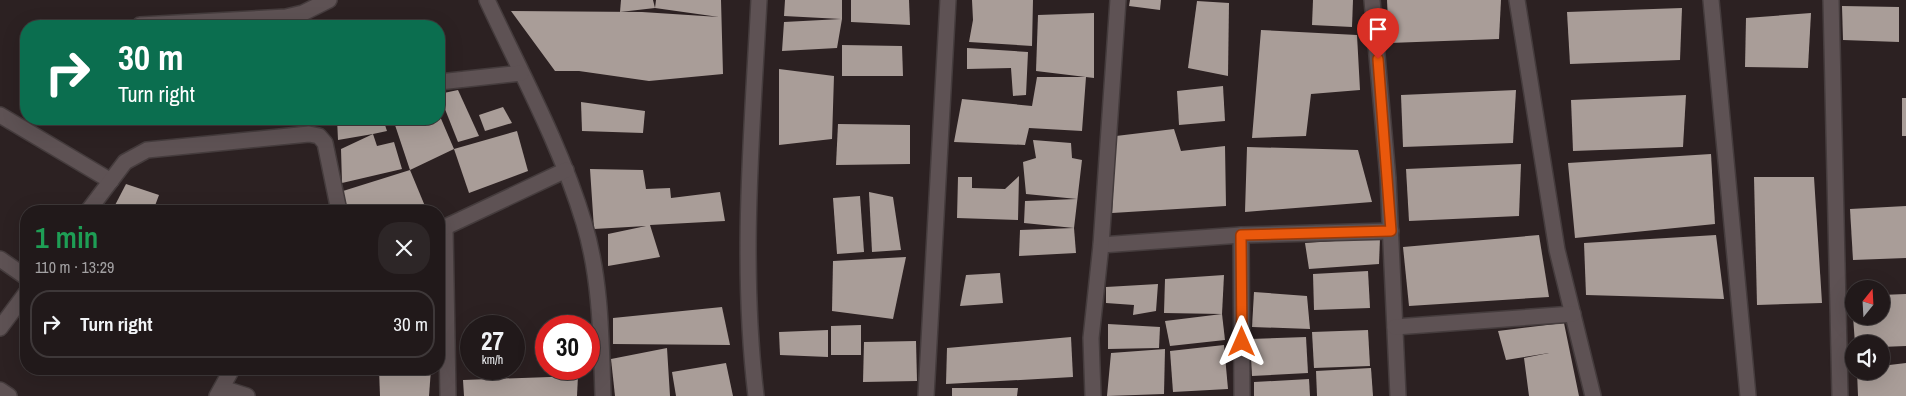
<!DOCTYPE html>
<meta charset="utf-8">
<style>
body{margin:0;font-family:"Archivo Narrow",sans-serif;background:#2d2627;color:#f1f3f6;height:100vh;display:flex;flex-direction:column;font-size:19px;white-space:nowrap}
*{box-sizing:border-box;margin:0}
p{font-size:16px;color:#a2a0a2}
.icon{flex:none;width:28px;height:28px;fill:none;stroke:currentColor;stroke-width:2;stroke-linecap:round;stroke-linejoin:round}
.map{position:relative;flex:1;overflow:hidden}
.sheet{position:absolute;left:20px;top:205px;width:425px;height:170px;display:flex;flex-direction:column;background:#21191a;border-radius:20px;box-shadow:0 5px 20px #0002,0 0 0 1px #3e3839}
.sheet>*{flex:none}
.top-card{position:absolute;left:20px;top:20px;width:425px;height:105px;border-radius:20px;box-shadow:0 5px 20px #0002,0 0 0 1px #3e3839;background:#0b6e4f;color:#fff;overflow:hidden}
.needle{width:32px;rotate:18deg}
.controls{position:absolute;left:1845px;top:280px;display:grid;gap:10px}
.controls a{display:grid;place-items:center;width:45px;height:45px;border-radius:50%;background:#21191a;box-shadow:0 5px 20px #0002,0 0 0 1px #3e3839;font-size:25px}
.speed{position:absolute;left:460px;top:315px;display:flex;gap:10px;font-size:25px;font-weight:700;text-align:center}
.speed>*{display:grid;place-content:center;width:65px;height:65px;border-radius:50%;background:#21191a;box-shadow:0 5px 20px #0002,0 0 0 1px #3e3839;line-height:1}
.speed small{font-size:12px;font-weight:400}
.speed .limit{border:8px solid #d22;background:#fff;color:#111}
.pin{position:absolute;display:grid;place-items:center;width:42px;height:42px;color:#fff;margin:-51px -21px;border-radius:50% 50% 50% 0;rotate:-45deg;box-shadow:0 0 5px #0007}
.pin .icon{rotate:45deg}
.me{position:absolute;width:55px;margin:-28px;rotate:0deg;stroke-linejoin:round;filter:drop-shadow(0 0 4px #0008)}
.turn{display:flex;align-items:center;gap:18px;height:105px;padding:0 15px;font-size:22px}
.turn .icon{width:65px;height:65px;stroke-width:2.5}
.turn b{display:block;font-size:35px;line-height:42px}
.round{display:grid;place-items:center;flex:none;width:52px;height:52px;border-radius:20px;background:#2d2627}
.overview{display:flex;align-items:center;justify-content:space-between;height:85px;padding:0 15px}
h1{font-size:30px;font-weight:600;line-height:38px;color:#1e9e55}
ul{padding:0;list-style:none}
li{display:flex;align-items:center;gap:15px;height:68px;margin:0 10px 8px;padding:0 5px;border:2px solid #3e3839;border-radius:20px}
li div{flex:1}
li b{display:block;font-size:19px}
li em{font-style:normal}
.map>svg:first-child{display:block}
.building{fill:#a99d98}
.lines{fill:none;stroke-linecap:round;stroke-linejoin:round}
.street-casing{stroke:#453c3d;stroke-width:18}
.street{stroke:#5e5254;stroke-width:15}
.route-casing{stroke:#983908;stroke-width:12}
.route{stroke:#ea580c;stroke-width:9}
</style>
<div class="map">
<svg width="1906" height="396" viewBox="0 0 1906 396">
<rect width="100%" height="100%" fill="#2c2122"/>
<g class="building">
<polygon points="621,0 653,0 655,8 620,12"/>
<polygon points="656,0 721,0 723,74 649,81 579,71 555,71 511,11 642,12 719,17 655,8"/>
<polygon points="785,0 842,0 842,19 837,48 782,51 784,22 841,19 784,16"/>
<polygon points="851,0 909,0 910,25 851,22"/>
<polygon points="972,0 1033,0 1032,46 969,42 973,20"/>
<polygon points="1130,0 1161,0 1160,10 1129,6"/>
<polygon points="1313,0 1353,0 1352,27 1312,25"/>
<polygon points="1387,0 1501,0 1499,39 1389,43"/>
<polygon points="1197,1 1229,3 1228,76 1188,68"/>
<polygon points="1842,6 1899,7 1899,42 1843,40"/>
<polygon points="1682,8 1680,60 1570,64 1567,12"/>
<polygon points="1094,13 1094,78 1036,71 1038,15"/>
<polygon points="1811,13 1808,68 1745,67 1746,18"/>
<polygon points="1261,30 1357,35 1360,90 1311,94 1306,136 1252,138"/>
<polygon points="842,45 902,46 903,76 842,76"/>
<polygon points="967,48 1028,52 1026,95 1013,96 1011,68 967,69"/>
<polygon points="779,69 834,76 832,139 779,145"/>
<polygon points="1037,77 1086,77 1082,131 1029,128 1025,145 954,142 962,99 1032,106"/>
<polygon points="1223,86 1225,121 1179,125 1177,91"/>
<polygon points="458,90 479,136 458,142 439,94"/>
<polygon points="1516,90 1513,143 1403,147 1401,95"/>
<polygon points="1686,95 1683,147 1573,151 1571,100"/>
<rect x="1902" y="98" width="4" height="38"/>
<polygon points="581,102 645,111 643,133 582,131"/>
<polygon points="503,107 512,123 485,131 479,115"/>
<polygon points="439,114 454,149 410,170 393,119 439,119"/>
<polygon points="337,119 383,119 387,131 373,134 377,146 394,142 402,169 342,183 341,149 373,134 338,140"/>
<polygon points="838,124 910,125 910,164 836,165"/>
<polygon points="1174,129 1181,151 1225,146 1226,206 1112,213 1116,136"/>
<polygon points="517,131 528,171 469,193 454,149"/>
<polygon points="1033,140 1071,143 1072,158 1082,160 1074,228 1024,223 1025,201 1077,199 1026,194 1023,162 1036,158"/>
<polygon points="1247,147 1358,150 1372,202 1245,212"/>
<polygon points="1711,154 1715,224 1575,238 1568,163"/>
<polygon points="1521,164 1519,216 1409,221 1406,169"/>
<polygon points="590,169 643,170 646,189 670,188 671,198 720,192 725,221 650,225 660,257 608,266 608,234 646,226 594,229"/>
<polygon points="410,170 427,211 348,211 343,191"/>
<polygon points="1019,176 1018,220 957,218 958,177 972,177 972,188 1005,189"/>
<polygon points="1754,177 1814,177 1822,303 1757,305"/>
<polygon points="126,184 159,195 153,211 112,211"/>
<polygon points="869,192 893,197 901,250 872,252"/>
<polygon points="860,196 864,252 837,254 833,198"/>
<polygon points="1906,206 1906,258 1853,260 1850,209"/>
<polygon points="1074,228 1076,253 1019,256 1020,230"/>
<polygon points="1539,235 1549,297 1409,306 1403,247"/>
<polygon points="1716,235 1724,299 1586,295 1584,243"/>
<polygon points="1380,238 1379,264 1309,269 1305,243"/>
<polygon points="906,257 893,319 832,311 833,261"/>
<polygon points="1368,271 1370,308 1314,310 1313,274"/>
<polygon points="1000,273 1003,303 960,306 966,275"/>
<polygon points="1224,275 1222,314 1164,313 1165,279"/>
<polygon points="1158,284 1156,311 1133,315 1134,305 1106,303 1106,287"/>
<polygon points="1254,292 1307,296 1310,329 1252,327"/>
<polygon points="1906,294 1906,346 1881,347 1881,344 1855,344 1853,316 1881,316 1881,295"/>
<polygon points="722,307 730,345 613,344 613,318"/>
<polygon points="1222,314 1225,340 1170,346 1165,321"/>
<polygon points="1564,323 1579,396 1529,396 1524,358 1549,353 1506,360 1498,331"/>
<polygon points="1108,324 1160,327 1159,348 1108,349"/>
<polygon points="861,325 861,355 831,355 831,326"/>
<polygon points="828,330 828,357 780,355 779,332"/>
<polygon points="1368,330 1370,366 1314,368 1312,332"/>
<polygon points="1071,337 1073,377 946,384 947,348"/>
<polygon points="1306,337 1308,373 1252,376 1250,339"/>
<polygon points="916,341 917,381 863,382 864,342"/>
<polygon points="1224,345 1228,389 1173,392 1170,351"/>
<polygon points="667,348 670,396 615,396 611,359"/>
<polygon points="1165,349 1164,394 1107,396 1111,353"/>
<polygon points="726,363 733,396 676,396 672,372"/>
<polygon points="1906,363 1906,396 1858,396 1857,371 1881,371 1881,366"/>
<polygon points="1371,368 1373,396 1317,396 1316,371"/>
<polygon points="379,369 431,369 429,396 380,396"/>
<polygon points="578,376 577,396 464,396 463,380"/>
<polygon points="1309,379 1310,396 1254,396 1254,382"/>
<polygon points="952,388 1018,388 1017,396 952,396"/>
</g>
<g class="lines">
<g class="street-casing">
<g id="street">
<path d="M487 0C521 73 561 146 584 223 601 279 601 338 603 396"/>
<polyline points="1372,0 1388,178 1398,396"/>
<polyline points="1517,0 1557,250 1593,396"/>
<polyline points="1711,0 1748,396"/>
<polyline points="1831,0 1840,396"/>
<polyline points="140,25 286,17 303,13 329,0"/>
<polyline points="439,82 521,73"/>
<polyline points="0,115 111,181"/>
<polyline points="88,211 125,162 147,150 309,134 319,136 325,143 339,211"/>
<polyline points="445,228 448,396"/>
<polyline points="439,230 566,170"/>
<polyline points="1241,235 1242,396"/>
<polyline points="1101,245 1241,235 1391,231"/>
<polyline points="0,259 26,277"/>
<polyline points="1395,327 1573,314"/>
<polyline points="0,328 26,293"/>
<polyline points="222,388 247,396"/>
<polyline points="0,390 9,396"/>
<polyline points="217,396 232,369"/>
<path d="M756 396C740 264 752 132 759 0"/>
<polyline points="926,396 948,0"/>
<polyline points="1093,396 1091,338 1101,245 1118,0"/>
</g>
</g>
<use href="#street" class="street"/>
</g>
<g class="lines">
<g class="route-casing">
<polyline id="route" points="1242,342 1241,235 1391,231 1378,59"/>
</g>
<use href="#route" class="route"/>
</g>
</svg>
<div class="controls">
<a><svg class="needle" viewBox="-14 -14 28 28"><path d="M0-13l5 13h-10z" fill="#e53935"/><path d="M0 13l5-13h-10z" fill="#a2a0a2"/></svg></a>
<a><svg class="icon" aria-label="sound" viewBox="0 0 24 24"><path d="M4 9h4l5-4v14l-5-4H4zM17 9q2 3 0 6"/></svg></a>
</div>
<div class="speed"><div>27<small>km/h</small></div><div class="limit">30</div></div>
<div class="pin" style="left:1378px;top:59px;background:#d93025"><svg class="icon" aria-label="arrive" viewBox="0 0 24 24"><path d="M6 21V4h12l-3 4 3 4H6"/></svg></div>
<svg class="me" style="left:1242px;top:342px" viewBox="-20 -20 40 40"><path d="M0-17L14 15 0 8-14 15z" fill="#ea580c" stroke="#fff" stroke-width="4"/></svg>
<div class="top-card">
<div class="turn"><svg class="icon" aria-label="right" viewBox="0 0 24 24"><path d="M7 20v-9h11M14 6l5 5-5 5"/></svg><div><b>30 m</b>Turn right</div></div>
</div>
<section class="sheet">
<div class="overview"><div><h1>1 min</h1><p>110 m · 13:29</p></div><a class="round"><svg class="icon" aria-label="close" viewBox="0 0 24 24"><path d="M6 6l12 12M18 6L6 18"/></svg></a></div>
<ul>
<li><svg class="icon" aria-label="right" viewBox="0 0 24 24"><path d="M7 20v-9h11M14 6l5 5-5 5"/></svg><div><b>Turn right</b></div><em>30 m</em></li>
</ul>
</section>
</div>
